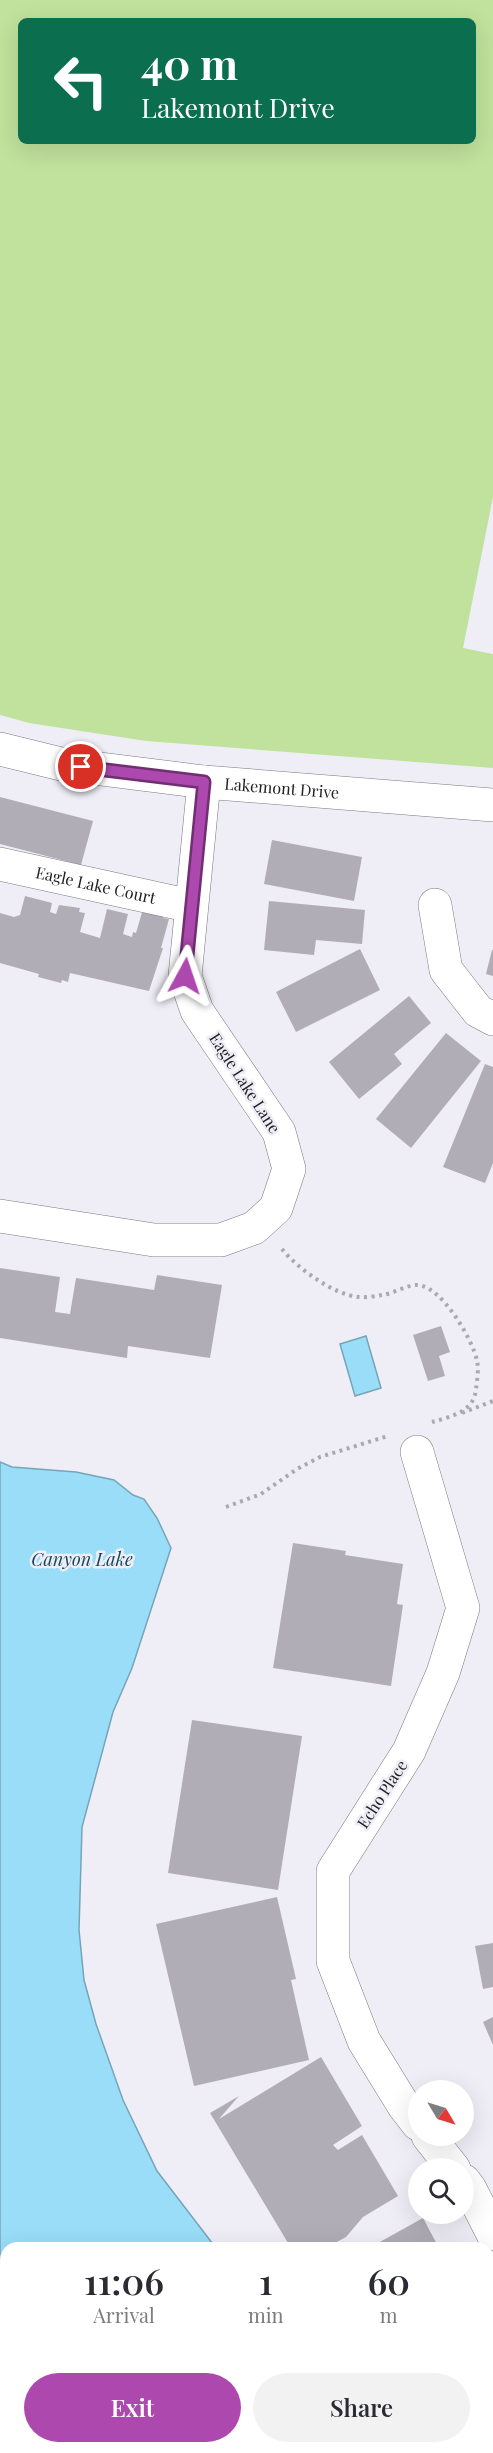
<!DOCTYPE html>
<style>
body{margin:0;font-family:"Playfair Display",serif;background:#f2f2f3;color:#2b2b33;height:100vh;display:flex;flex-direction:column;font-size:22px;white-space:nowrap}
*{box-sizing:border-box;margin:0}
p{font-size:20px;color:#7c7c81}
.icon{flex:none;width:33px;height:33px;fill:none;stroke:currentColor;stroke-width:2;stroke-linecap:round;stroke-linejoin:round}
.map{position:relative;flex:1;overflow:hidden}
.details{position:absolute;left:0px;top:2242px;width:494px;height:212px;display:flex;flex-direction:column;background:#fff;border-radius:18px 18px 0 0;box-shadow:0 6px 24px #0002}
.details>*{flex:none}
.hud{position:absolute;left:18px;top:18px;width:458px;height:126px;border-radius:9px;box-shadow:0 6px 24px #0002;background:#0b6e4f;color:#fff;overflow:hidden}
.needle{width:39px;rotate:128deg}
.fabs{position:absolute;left:408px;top:2080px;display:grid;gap:12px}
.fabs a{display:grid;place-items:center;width:66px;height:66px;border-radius:50%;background:#fff;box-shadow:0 6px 24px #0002;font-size:30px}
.pin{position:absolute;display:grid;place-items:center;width:51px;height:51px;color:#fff;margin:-26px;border:3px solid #fff;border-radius:50%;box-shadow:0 2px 6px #0007}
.me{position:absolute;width:66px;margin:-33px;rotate:5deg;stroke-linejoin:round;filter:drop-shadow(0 0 4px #0008)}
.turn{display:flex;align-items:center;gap:21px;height:126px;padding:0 24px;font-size:27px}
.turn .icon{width:78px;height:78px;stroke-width:2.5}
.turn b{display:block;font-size:42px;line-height:51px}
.eta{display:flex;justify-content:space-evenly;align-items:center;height:102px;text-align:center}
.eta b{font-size:36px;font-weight:600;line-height:42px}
.primary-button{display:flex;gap:12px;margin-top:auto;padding:12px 24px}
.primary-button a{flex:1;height:69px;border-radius:36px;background:#ac48ae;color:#fff;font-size:24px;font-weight:600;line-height:69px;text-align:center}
.primary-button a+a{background:#f2f2f3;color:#2b2b33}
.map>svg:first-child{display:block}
.green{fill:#c0e29c;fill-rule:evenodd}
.water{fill:#9addf8;stroke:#76a5b8;stroke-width:1.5}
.building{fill:#b0adb6}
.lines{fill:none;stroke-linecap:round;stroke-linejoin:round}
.minor-casing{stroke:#7b7982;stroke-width:34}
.path{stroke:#a9a9b0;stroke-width:4;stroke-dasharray:3 4.5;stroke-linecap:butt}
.minor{stroke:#fff;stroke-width:33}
.route-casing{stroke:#702f71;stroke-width:15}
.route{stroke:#ac48ae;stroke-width:10}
.labels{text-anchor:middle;stroke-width:5;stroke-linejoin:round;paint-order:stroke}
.street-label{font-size:16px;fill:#212124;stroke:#efeef7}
.water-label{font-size:18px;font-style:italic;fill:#11495b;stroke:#efeef7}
</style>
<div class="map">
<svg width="493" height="2453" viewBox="0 0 493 2453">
<rect width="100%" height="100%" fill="#efeef7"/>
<path class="green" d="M0 0H493V497L463 648 493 654V768L146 741 29 723 0 715ZM21 21H472V141H21Z"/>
<g class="water">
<polygon points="366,1336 381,1388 355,1396 340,1344"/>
<polygon points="0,1462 12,1467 76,1472 114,1480 133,1495 144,1499 157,1518 171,1548 132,1668 113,1712 82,1827 79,1930 84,1980 96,2024 123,2100 157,2171 216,2248 6,2248 6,2448 250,2448 244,2453 0,2453"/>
</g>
<g class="building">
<polygon points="0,797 93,821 81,865 0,844"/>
<polygon points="272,840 362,857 354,901 264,884"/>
<polygon points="25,896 52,903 50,912 56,914 59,905 80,908 79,912 85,913 80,932 100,938 107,909 128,914 123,934 132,937 133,932 136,933 143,909 164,915 163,918 169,919 161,948 163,948 149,991 70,973 68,982 62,980 61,983 38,977 39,974 0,963 0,913 14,917 20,915"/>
<polygon points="269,901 365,910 362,944 316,940 314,955 264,950"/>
<polygon points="360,949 380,990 296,1032 276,992"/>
<polygon points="492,950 493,950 493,976 486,974"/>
<polygon points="409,996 431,1023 394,1054 402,1064 359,1099 329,1062"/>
<polygon points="446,1033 481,1061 411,1148 376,1119"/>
<polygon points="485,1064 493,1067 493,1163 485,1183 443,1167"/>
<polygon points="0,1268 60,1277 55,1312 70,1314 76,1278 154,1290 157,1275 222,1285 210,1358 128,1346 127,1358 0,1338"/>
<polygon points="441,1326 450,1352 439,1356 445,1376 428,1381 413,1335"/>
<polygon points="293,1543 346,1551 345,1555 403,1564 397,1604 403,1605 391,1686 273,1668"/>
<polygon points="192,1720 302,1736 278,1890 168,1873"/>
<polygon points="277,1897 296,1979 291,1980 309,2060 194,2086 156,1924"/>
<polygon points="493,1943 493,1987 483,1989 475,1946"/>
<polygon points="493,2017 493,2045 483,2022"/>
<polygon points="321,2057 362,2126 333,2145 338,2150 362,2135 398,2196 363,2217 346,2237 326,2248 291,2248 210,2113 239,2096 219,2119"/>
<polygon points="423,2218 439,2248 369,2248"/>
<polygon points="488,2352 493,2361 493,2366 488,2369"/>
</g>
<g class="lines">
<g class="minor-casing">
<g id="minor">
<path id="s1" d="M0 749 61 764 204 782 493 805"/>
<path id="s2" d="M0 864 191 906"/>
<polyline points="435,905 446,970 478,1011 493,1019"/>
<polyline points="0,1216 154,1240 221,1240 254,1228 276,1208 289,1169 279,1132 197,1011 185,976 204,782"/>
<polyline points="417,1452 463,1608 443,1673 409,1751 333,1871 333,1961 364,2041 404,2106 418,2124"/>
<polyline points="428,2136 454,2169"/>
<polyline points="464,2181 470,2189 493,2234"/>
<polyline points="272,2448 277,2453"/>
</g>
</g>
<g class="path">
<path d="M282 1249C297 1268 334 1295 359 1297 366 1298 375 1296 382 1295 393 1294 406 1285 417 1285 441 1285 473 1340 477 1361 479 1369 477 1381 476 1389 474 1412 450 1417 432 1422"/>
<polyline points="462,1413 493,1401"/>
<polyline points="226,1507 261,1494 297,1469 320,1457 388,1436"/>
</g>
<use href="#minor" class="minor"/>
</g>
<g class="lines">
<g class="route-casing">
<polyline id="route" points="81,767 204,782 185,976"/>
</g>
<use href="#route" class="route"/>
</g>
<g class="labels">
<g class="street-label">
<text dy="6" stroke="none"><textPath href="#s1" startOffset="285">Lakemont Drive</textPath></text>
<text dy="6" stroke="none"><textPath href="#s2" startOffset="98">Eagle Lake Court</textPath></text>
<text transform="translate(245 1083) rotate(57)" y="6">Eagle Lake Lane</text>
<text transform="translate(382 1794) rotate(-57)" y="6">Echo Place</text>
</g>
<g class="water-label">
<text x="82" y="1566">Canyon Lake</text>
</g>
</g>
</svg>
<div class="fabs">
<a><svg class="needle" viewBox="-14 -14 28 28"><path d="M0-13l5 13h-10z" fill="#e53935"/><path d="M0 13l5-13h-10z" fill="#7c7c81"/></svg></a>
<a><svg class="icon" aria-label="search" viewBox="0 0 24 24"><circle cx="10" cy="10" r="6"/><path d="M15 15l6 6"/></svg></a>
</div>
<div class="pin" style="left:81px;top:767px;background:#d93025"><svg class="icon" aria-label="arrive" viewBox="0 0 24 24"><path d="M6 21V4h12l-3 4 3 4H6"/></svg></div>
<svg class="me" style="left:185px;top:976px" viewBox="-20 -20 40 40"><path d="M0-17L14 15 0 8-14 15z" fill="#ac48ae" stroke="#fff" stroke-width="4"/></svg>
<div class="hud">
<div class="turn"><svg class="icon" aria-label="left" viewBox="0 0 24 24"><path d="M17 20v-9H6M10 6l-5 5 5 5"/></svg><div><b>40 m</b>Lakemont Drive</div></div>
</div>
<section class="details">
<div class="eta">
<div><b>11:06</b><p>Arrival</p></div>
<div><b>1</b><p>min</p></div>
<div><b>60</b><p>m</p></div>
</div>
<div class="primary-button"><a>Exit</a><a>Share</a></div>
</section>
</div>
